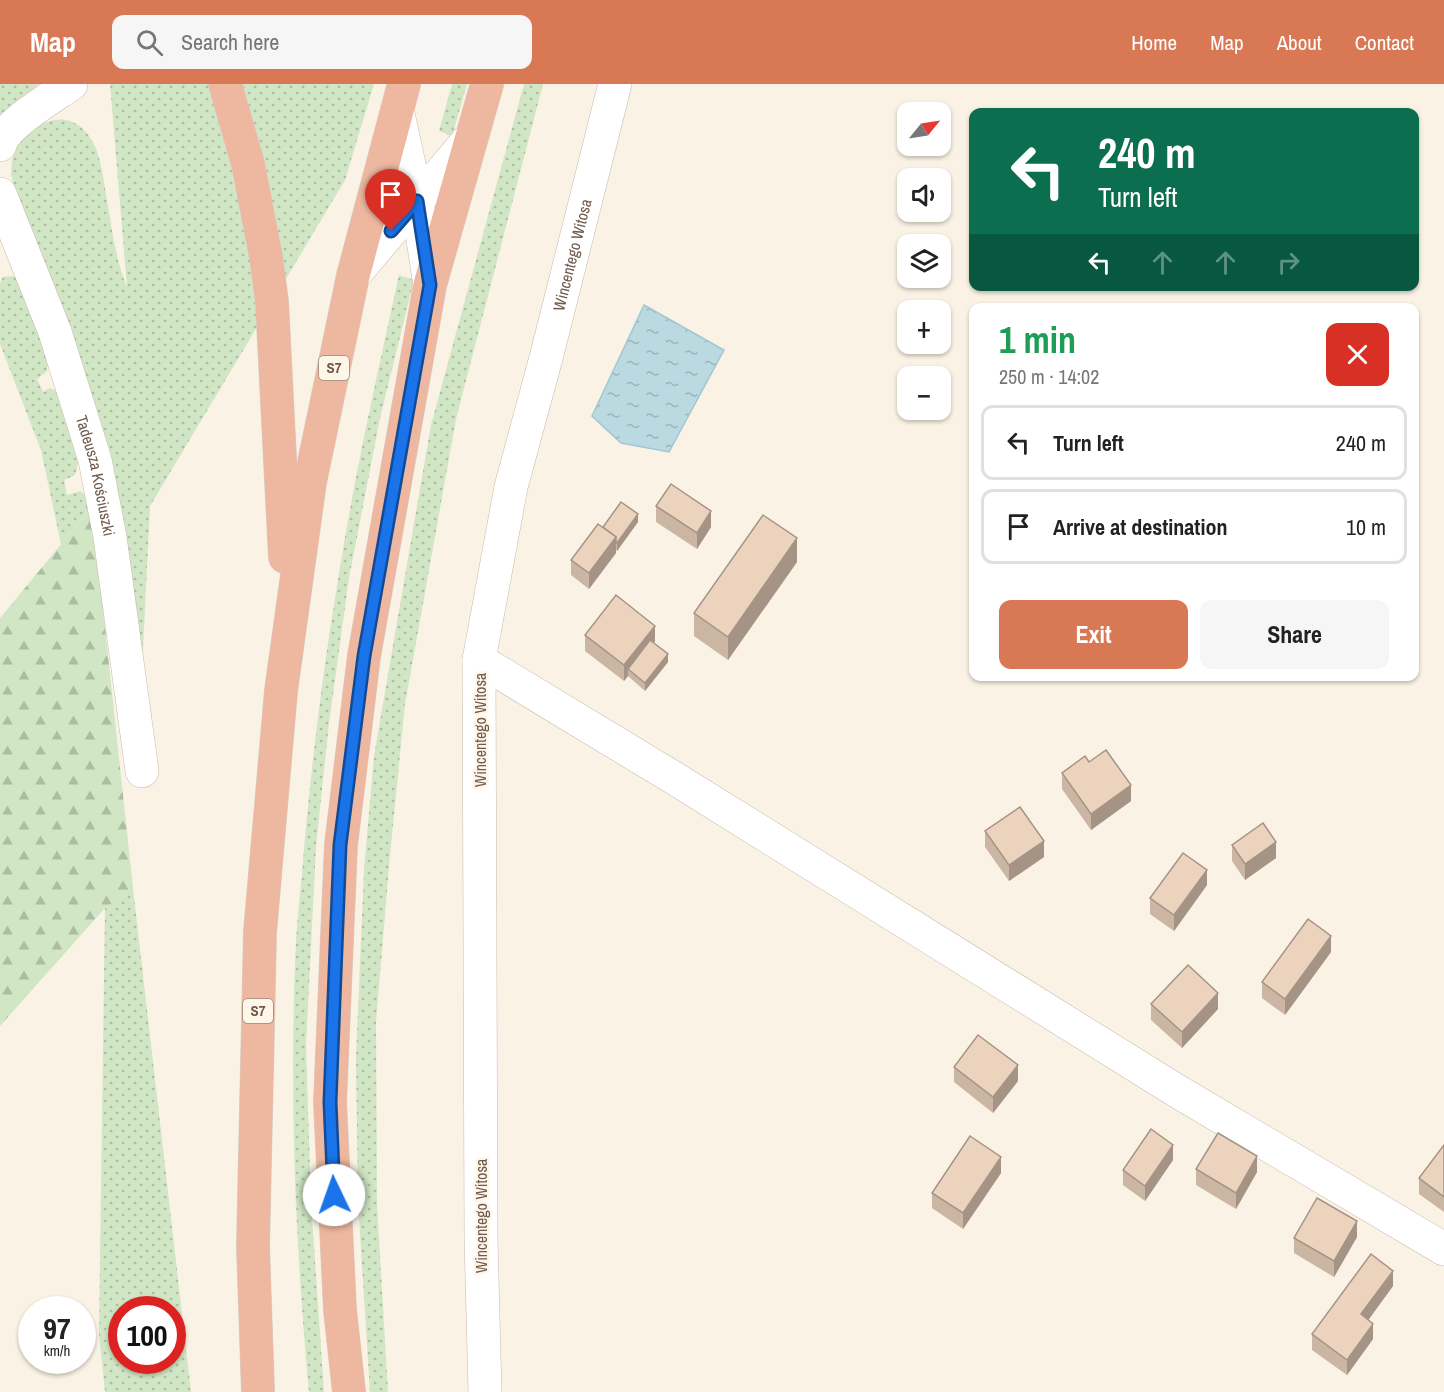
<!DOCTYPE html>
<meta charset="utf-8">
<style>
body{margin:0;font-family:"Archivo Narrow",sans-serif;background:#f6f6f6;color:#222;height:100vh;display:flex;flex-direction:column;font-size:22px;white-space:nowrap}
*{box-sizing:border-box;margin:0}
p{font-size:20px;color:#767676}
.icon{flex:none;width:33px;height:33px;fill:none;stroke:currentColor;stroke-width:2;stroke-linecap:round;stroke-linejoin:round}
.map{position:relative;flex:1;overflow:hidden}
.panel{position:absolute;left:969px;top:219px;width:450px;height:378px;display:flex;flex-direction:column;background:#fff;border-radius:12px;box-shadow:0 2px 4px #0004}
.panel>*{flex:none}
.top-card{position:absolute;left:969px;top:24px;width:450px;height:183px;border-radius:12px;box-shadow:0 2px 4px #0004;background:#0b6e4f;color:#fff;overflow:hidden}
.needle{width:39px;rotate:60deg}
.buttons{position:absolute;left:897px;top:18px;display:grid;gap:12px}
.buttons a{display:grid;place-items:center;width:54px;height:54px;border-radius:12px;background:#fff;box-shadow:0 2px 4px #0004;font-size:30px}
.speed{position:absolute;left:18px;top:1212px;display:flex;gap:12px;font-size:30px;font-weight:700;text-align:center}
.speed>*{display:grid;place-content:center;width:78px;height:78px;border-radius:50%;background:#fff;box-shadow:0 2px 4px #0004;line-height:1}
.speed small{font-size:15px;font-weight:400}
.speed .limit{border:9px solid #d22;background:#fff;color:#111}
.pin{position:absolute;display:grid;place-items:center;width:51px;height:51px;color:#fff;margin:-62px -26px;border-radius:50% 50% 50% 0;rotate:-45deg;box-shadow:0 0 6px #0007}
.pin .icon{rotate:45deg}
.me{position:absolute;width:66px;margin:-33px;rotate:357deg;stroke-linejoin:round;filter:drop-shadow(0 0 4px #0008)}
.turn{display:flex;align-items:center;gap:21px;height:126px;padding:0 30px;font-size:27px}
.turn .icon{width:78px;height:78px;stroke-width:2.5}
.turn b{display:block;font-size:42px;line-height:51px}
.lanes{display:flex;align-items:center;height:57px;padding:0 30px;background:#0003;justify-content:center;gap:30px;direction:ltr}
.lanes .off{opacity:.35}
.round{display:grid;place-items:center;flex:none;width:63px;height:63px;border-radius:12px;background:#f6f6f6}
.summary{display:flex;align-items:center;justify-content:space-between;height:102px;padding:0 30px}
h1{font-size:36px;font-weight:800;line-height:45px;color:#1e9e55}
.cta{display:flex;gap:12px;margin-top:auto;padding:12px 30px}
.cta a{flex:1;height:69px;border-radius:12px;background:#d87854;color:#fff;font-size:24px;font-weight:800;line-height:69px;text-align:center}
.cta a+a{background:#f6f6f6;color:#222}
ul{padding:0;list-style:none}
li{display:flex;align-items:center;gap:18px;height:75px;margin:0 12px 9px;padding:0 18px;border:3px solid #e0e0e0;border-radius:12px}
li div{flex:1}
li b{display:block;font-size:22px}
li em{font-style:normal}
header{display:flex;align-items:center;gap:36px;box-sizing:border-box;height:84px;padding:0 30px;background:#d87854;color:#fff}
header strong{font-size:28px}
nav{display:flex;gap:33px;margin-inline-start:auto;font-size:21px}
.search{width:420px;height:54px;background:#f6f6f6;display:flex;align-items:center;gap:15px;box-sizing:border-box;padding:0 21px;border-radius:12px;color:#767676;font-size:22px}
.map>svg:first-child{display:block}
.grass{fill:url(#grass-dots);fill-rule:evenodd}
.forest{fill:url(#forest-firs)}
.water{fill:url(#water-ripples);stroke:#a1c8d2;stroke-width:1.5}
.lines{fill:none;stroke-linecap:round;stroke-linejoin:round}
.minor-casing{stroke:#c9baab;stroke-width:34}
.highway-casing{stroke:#d7d1cd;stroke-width:34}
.minor{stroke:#fff;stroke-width:33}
.highway{stroke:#eeb8a0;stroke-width:33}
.wall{fill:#cbb5a3}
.shaded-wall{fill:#a59485}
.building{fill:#ecd3be;stroke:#a59485;stroke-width:1.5}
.route-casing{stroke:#114b97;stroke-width:15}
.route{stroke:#1a73e8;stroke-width:10}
.labels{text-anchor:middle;stroke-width:5;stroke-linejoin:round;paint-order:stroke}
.shield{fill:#fdf6e9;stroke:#9a897b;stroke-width:1.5}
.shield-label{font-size:15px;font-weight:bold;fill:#6f5a4c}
.street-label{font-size:16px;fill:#6f5a4c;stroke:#fdf6e9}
</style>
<header>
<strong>Map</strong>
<div class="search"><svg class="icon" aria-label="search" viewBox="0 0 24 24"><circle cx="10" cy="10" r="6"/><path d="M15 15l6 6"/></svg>Search here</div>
<nav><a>Home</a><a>Map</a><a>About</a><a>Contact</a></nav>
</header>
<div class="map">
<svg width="1444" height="1308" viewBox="0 0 1444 1308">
<defs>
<pattern id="grass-dots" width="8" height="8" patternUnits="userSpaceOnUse" patternTransform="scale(1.5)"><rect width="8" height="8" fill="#d0e6c4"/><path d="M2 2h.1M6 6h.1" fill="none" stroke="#adbda1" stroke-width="1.8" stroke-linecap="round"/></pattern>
<pattern id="forest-firs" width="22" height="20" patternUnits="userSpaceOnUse" patternTransform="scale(1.5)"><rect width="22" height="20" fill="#d0e6c4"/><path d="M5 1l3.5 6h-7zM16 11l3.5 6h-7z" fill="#adbda1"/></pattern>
<pattern id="water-ripples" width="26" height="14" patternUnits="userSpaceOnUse" patternTransform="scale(1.5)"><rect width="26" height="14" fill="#bad9e1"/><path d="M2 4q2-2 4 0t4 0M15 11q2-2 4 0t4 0" fill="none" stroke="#9bb3b9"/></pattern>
</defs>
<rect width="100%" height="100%" fill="#faf2e4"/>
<g class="grass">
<polygon points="0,0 39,0 0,36"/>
<path d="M110 0H374L345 96 150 422 141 606 11 90C13 69 12 65 28 50 49 31 75 29 91 55 100 69 102 88 105 104 111 137 114 172 127 203Z"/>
<polygon points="452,0 467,0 452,52 439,47"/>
<polygon points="524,0 543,0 456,335 405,620 390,771 376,938 377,1120 388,1308 370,1308 358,1117 356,974 364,786 374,672 431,341"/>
<path d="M399 191 414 196 380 334 349 494 329 639 316 762 306 961 311 1119 324 1308H309C295 1158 289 1006 296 856 298 826 302 795 304 765 312 675 323 585 338 496 354 393 377 292 399 191Z"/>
<polygon points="13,192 19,195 48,277 47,287 37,295 43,308 50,304 60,309 78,379 75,391 64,396 67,411 81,407 89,416 92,423 61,460 41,366 0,260 0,199 3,193"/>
<path d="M133 804 191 1308H105L99 1250 105 824ZM122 1226H172V1276H122Z"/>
</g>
<polygon class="forest" points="92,423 133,804 105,824 0,942 0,534"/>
<polygon class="water" points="644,221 724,266 669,368 621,359 592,332"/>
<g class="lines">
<g class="minor-casing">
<g id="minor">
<polyline points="397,25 417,117 430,201"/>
<path d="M0 61C5 40 53 13 71 0"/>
<path id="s1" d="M0 110 55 248 95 376 110 453 142 687"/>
<polyline points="353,192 472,52"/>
<polyline points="479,576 674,694 1177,1007 1444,1165"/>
<path id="s2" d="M485 1308 481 1155 479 576 511 403 546 274 615 0"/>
</g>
</g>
<g class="highway-casing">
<g id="highway">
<polyline points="225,0 248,80 266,173 272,218 285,473"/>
<polyline points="258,1308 253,1163 260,848 281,607 310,398 353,192 404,0"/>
<polyline points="349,1308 340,1226 330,1018 341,761 364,572 430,201 487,0"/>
</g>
</g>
<use href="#minor" class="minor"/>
<use href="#highway" class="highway"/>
</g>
<g class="wall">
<polygon points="656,422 711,443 697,465 656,438"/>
<polygon points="638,438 617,467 616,466 616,469 589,505 571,491 571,476 603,443"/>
<polygon points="797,478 728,576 694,552 694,529"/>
<polygon points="585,551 655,557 654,559 668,578 645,607 628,592 624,597 585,567"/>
<polygon points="1089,678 1131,717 1091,746 1062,705 1062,689"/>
<polygon points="985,747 1044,773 1009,797 985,763"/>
<polygon points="1232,761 1276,774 1245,796 1232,777"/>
<polygon points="1207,801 1174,847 1150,830 1150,814"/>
<polygon points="1331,868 1285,931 1262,914 1262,898"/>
<polygon points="1151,920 1218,925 1182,964 1151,936"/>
<polygon points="954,983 1018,997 993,1029 954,998"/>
<polygon points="1444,1061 1444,1128 1419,1110 1419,1094"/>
<polygon points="1173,1076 1145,1117 1123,1101 1123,1086"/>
<polygon points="1196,1085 1257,1088 1236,1125 1196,1101"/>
<polygon points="1001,1089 963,1145 932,1124 932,1109"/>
<polygon points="1357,1153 1334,1193 1294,1169 1294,1154"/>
<polygon points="1393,1202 1368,1236 1373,1255 1347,1291 1312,1266 1312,1250"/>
</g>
<g class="shaded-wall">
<polygon points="711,427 711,443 697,465 697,449"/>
<polygon points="638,430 638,438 617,467 617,459"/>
<polygon points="616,453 616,469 589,505 589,489"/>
<polygon points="797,454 797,478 728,576 728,553"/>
<polygon points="655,542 655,557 631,588 628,585 628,592 624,597 624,581"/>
<polygon points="668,570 668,578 645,607 645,599"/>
<polygon points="1131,701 1131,717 1091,746 1091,730"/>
<polygon points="1044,757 1044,773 1009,797 1009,781"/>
<polygon points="1276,758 1276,774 1245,796 1245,780"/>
<polygon points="1207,786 1207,801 1174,847 1174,831"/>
<polygon points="1331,852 1331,868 1285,931 1285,915"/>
<polygon points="1218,909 1218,925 1182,964 1182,948"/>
<polygon points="1018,981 1018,997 993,1029 993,1013"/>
<polygon points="1173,1061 1173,1076 1145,1117 1145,1102"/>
<polygon points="1257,1072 1257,1088 1236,1125 1236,1109"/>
<polygon points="1001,1073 1001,1089 963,1145 963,1129"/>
<polygon points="1357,1137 1357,1153 1334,1193 1334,1177"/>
<polygon points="1393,1187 1393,1202 1361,1246 1361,1230"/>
<polygon points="1373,1240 1373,1255 1347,1291 1347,1276"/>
</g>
<g class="building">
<polygon points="671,400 711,427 697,449 656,422"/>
<polygon points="621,418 638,430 617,459 616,458 616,453 603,443"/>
<polygon points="763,431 797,454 728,553 694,529"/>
<polygon points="598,440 616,453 589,489 571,476"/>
<polygon points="616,511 655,542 624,581 585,551"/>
<polygon points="650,556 668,570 645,599 628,585"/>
<polygon points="1106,666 1131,701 1091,730 1062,689 1085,672 1089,678"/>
<polygon points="1020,723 1044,757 1009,781 985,747"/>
<polygon points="1263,739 1276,758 1245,780 1232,761"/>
<polygon points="1183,769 1207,786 1174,831 1150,814"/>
<polygon points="1308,835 1331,852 1285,915 1262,898"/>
<polygon points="1188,881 1218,909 1182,948 1151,920"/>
<polygon points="978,951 1018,981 993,1013 954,983"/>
<polygon points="1151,1045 1173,1061 1145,1102 1123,1086"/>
<polygon points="1218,1049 1257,1072 1236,1109 1196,1085"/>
<polygon points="970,1052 1001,1073 963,1129 932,1109"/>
<polygon points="1444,1061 1444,1113 1419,1094"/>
<polygon points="1317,1114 1357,1137 1334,1177 1294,1154"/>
<polygon points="1371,1170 1393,1187 1361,1230 1373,1240 1347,1276 1312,1250"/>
</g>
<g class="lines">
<g class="route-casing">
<polyline id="route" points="334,1111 330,1018 340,761 364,572 430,201 417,117 391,147"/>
</g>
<use href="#route" class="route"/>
</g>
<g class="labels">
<g class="shield">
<rect x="319" y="272" width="30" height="24" rx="4.5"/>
<rect x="243" y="915" width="30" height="24" rx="4.5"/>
</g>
<g class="shield-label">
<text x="334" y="289">S7</text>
<text x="258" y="932">S7</text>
</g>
<g class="street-label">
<text dy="6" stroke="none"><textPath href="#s2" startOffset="1148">Wincentego Witosa</textPath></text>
<text dy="6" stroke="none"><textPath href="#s1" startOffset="298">Tadeusza Kościuszki</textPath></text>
<text transform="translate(480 646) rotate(-90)" y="6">Wincentego Witosa</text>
<text transform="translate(481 1132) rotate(-90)" y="6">Wincentego Witosa</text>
</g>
</g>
</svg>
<div class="buttons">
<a><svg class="needle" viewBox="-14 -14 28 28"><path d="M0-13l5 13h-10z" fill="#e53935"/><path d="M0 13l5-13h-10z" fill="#767676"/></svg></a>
<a><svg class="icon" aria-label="sound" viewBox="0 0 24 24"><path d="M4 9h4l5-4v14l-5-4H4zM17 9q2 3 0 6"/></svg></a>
<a><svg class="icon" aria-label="layers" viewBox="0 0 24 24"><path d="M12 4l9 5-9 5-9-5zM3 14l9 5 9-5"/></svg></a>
<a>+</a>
<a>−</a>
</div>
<div class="speed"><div>97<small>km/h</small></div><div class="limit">100</div></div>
<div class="pin" style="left:391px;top:147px;background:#d93025"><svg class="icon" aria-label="arrive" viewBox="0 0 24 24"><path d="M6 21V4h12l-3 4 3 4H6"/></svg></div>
<svg class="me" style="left:334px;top:1111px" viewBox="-20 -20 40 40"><circle r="19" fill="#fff"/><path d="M0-13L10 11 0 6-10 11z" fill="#1a73e8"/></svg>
<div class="top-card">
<div class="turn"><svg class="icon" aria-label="left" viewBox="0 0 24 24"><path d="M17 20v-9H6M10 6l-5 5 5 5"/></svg><div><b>240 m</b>Turn left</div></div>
<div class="lanes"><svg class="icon" aria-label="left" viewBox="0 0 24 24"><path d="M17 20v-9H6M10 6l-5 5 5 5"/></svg><svg class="icon off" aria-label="ahead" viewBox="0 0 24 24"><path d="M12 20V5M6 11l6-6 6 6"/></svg><svg class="icon off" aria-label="ahead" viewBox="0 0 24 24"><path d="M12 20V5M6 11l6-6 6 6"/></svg><svg class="icon off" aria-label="right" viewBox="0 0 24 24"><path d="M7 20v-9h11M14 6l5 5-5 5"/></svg></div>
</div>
<section class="panel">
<div class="summary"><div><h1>1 min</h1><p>250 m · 14:02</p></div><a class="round" style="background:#d93025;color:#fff"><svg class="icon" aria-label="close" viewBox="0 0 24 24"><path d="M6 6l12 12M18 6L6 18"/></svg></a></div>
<ul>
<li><svg class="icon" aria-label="left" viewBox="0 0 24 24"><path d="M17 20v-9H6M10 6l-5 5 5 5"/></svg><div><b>Turn left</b></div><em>240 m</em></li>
<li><svg class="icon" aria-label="arrive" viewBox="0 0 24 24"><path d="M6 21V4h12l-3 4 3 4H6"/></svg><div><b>Arrive at destination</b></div><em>10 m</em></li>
</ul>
<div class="cta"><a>Exit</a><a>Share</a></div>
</section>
</div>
